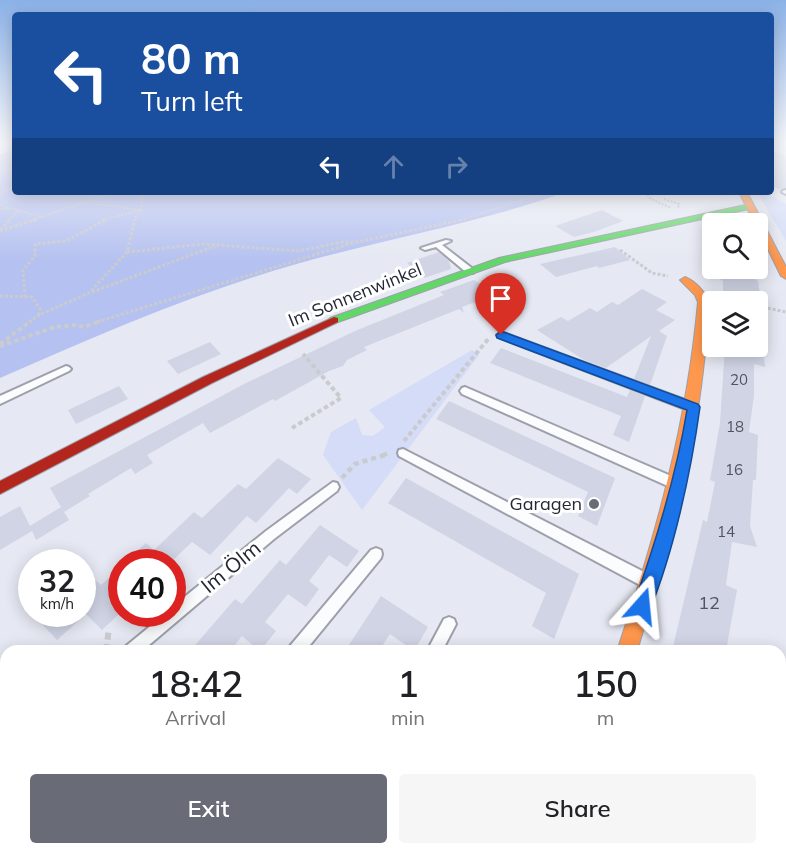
<!DOCTYPE html>
<meta charset="utf-8">
<style>
body{margin:0;font-family:Mulish,sans-serif;background:#f6f6f6;color:#202124;height:100vh;display:flex;flex-direction:column;font-size:22px;white-space:nowrap}
*{box-sizing:border-box;margin:0}
p{font-size:20px;color:#757577}
.icon{flex:none;width:33px;height:33px;fill:none;stroke:currentColor;stroke-width:2;stroke-linecap:round;stroke-linejoin:round}
.map{position:relative;flex:1;overflow:hidden}
.details{position:absolute;left:0px;top:645px;width:786px;height:210px;display:flex;flex-direction:column;background:#fff;border-radius:18px 18px 0 0;box-shadow:0 3px 15px #0003}
.details>*{flex:none}
.banner{position:absolute;left:12px;top:12px;width:762px;height:183px;border-radius:6px;box-shadow:0 3px 15px #0003;background:#1a4fa0;color:#fff;overflow:hidden}
.buttons{position:absolute;left:702px;top:213px;display:grid;gap:12px}
.buttons a{display:grid;place-items:center;width:66px;height:66px;border-radius:6px;background:#fff;box-shadow:0 3px 15px #0003;font-size:30px}
.speed{position:absolute;left:18px;top:549px;display:flex;gap:12px;font-size:30px;font-weight:700;text-align:center}
.speed>*{display:grid;place-content:center;width:78px;height:78px;border-radius:50%;background:#fff;box-shadow:0 3px 15px #0003;line-height:1}
.speed small{font-size:15px;font-weight:400}
.speed .limit{border:9px solid #d22;background:#fff;color:#111}
.pin{position:absolute;display:grid;place-items:center;width:51px;height:51px;color:#fff;margin:-62px -26px;border-radius:50% 50% 50% 0;rotate:-45deg;box-shadow:0 0 6px #0007}
.pin .icon{rotate:45deg}
.me{position:absolute;width:66px;margin:-33px;rotate:18deg;stroke-linejoin:round;filter:drop-shadow(0 0 4px #0008)}
.turn{display:flex;align-items:center;gap:21px;height:126px;padding:0 30px;font-size:27px}
.turn .icon{width:78px;height:78px;stroke-width:2.5}
.turn b{display:block;font-size:42px;line-height:51px}
.lanes{display:flex;align-items:center;height:57px;padding:0 30px;background:#0003;justify-content:center;gap:30px;direction:ltr}
.lanes .off{opacity:.35}
.eta{display:flex;justify-content:space-evenly;align-items:center;height:102px;text-align:center}
.eta b{font-size:36px;font-weight:600;line-height:42px}
.action{display:flex;gap:12px;margin-top:auto;padding:12px 30px}
.action a{flex:1;height:69px;border-radius:6px;background:#696c77;color:#fff;font-size:24px;font-weight:600;line-height:69px;text-align:center}
.action a+a{background:#f6f6f6;color:#202124}
.map>svg:first-child{display:block}
.green{fill:#d4dcf8}
.forest{fill:#b5c1f0}
.building{fill:#d0d4e5}
.lines{fill:none;stroke-linecap:round;stroke-linejoin:round}
.lane-casing{stroke:#9da0aa;stroke-width:4}
.street-casing{stroke:#9da0aa;stroke-width:3}
.fast-casing{stroke:#9da0aa;stroke-width:2}
.slow-casing{stroke:#9da0aa;stroke-width:2}
.jam-casing{stroke:#9da0aa;stroke-width:2}
.path-far4{stroke:#cacbce;stroke-width:2;stroke-dasharray:2 1.5;stroke-linecap:butt}
.path-far3{stroke:#cacbce;stroke-width:3;stroke-dasharray:3 2;stroke-linecap:butt}
.path-far2{stroke:#cacbce;stroke-width:4;stroke-dasharray:4.5 3;stroke-linecap:butt}
.path-far1{stroke:#cacbce;stroke-width:4.5;stroke-dasharray:5 4;stroke-linecap:butt}
.path{stroke:#cacbce;stroke-width:6;stroke-dasharray:7 4.5;stroke-linecap:butt}
.lane{fill:#fbfcfd;fill-rule:evenodd}
.street{fill:#fbfcfd;fill-rule:evenodd}
.fast{fill:#63d668;fill-rule:evenodd}
.slow{fill:#ff974d;fill-rule:evenodd}
.jam{fill:#b3261e;fill-rule:evenodd}
.route{fill:#1a73e8;stroke:#114b97;stroke-width:1.5}
.poi-dot{fill:#696c77;stroke:#fff;stroke-width:2}
.labels{text-anchor:middle;stroke-width:6;stroke-linejoin:round;paint-order:stroke}
.number-label{font-size:15px;fill:#505461}
.street-label{font-size:18px;fill:#252834;stroke:#fff}
.poi-label{font-size:18px;fill:#252834;stroke:#fff;text-anchor:end}
.near-number-label{font-size:18px;fill:#505461}
.near-street-label{font-size:21px;fill:#252834;stroke:#fff}
</style>
<div class="map">
<svg width="786" height="855" viewBox="0 0 786 855">
<rect width="100%" height="100%" fill="#e6e9f3"/>
<g class="green">
<polygon points="757,192 765,192 786,204 786,241"/>
<polygon points="472,350 479,355 362,510 323,455 331,432 356,418 362,435 373,436 385,427 369,410"/>
</g>
<path class="forest" d="M15 148V192H566C477 224 384 239 293 265 192 294 96 336 0 378V155Z"/>
<g class="building">
<polygon points="771,150 786,157 786,188 780,190 771,185"/>
<polygon points="602,210 623,221 594,232 574,237 555,226"/>
<polygon points="615,247 630,260 599,268 597,266 556,277 540,264"/>
<polygon points="439,252 449,261 451,269 424,278 407,263"/>
<polygon points="728,268 736,268 758,281 761,302 723,302 723,281 711,273"/>
<polygon points="474,280 496,294 462,307 464,313 459,309 364,347 367,350 347,360 343,366 329,371 275,401 273,399 210,433 203,423 147,455 153,463 135,474 131,468 88,494 90,496 64,512 69,520 36,540 32,531 0,550 0,517 20,506 30,526 61,507 50,488 246,383 355,331 444,295 440,292"/>
<polygon points="642,289 667,302 656,310 675,320 659,331 667,336 650,385 634,379 651,336 606,368 584,360 537,330 561,317 568,321 590,308 597,312 612,302 618,305"/>
<polygon points="210,342 221,354 178,374 167,361"/>
<polygon points="725,346 763,346 765,367 754,364 754,395 749,432 758,435 756,480 753,480 750,526 757,547 732,542 726,585 737,590 726,651 672,651 703,520 707,522 715,482 710,480 720,423"/>
<polygon points="501,348 627,397 630,390 645,396 629,442 613,435 621,416 490,363"/>
<polygon points="119,386 128,399 76,424 68,410"/>
<polygon points="449,401 615,478 597,526 578,516 588,492 436,419"/>
<polygon points="278,458 311,479 297,494 289,488 256,523 247,516 210,555 192,542 171,562 125,562 146,543 154,550 194,512 202,518 238,484 246,489"/>
<polygon points="406,478 579,574 554,639 532,626 546,593 388,503"/>
<polygon points="320,525 359,551 347,567 329,555 309,581 319,589 306,607 288,594 265,622 276,631 260,651 242,636 230,651 190,651 235,599 242,604 280,560 286,565"/>
<polygon points="122,566 122,611 102,630 86,614 57,640 41,623 52,614 85,614 82,611 82,586 92,577 101,585"/>
<polygon points="381,596 428,627 414,651 390,634 379,651 345,651"/>
</g>
<g class="lines">
<g class="lane-casing">
<g id="lane">
<polygon points="786,190 786,194 782,192 783,191"/>
<polygon points="446,240 451,241 442,245 473,269 473,273 467,273 436,247 425,250 421,248"/>
<polygon points="501,332 693,403 694,406 689,410 685,409 498,337 497,335"/>
<polygon points="66,366 69,367 71,369 69,371 0,404 0,396"/>
<polygon points="465,387 678,479 680,483 678,487 674,488 670,487 462,394 460,391 462,388"/>
<polygon points="403,449 650,575 652,580 650,585 645,587 640,585 399,456 398,453 399,450"/>
<polygon points="333,482 337,483 339,487 337,491 274,539 142,651 124,651 126,646 165,614 172,614 172,607 266,531"/>
<polygon points="376,548 381,550 382,554 381,558 305,651 288,651 290,646 371,550"/>
<polygon points="449,617 454,619 456,624 442,651 427,651 444,619"/>
<polygon points="6,773 6,794 0,797 0,776"/>
<polygon points="111,849 132,849 130,855 109,855"/>
<polygon points="304,849 324,849 322,855 302,855"/>
</g>
</g>
<g class="street-casing">
<polygon id="street" points="529,849 567,849 564,855 526,855"/>
</g>
<g class="fast-casing">
<polygon id="fast" points="750,204 753,204 753,208 505,262 338,322 330,322 329,320 330,318 499,258"/>
</g>
<g class="slow-casing">
<g id="slow">
<polygon points="739,192 747,192 786,267 786,279 781,276 758,229 758,224 755,224"/>
<path d="M685 277C695 281 707 293 708 303 710 325 705 350 703 371 692 467 665 559 637 651H617C656 535 687 424 698 302L695 295 680 280Z"/>
</g>
</g>
<g class="jam-casing">
<polygon id="jam" points="334,317 338,318 338,322 212,383 0,494 0,481 203,377"/>
</g>
<g class="path-far4">
<polyline points="771,163 780,162"/>
<polyline points="0,166 15,162"/>
<polyline points="0,170 15,168"/>
<polyline points="645,192 651,199 671,208"/>
<polyline points="713,192 727,195"/>
<polyline points="0,193 15,186"/>
<polyline points="664,199 679,204 678,209"/>
<polyline points="93,201 96,204 141,210 143,192"/>
<polyline points="0,205 42,217"/>
<polyline points="0,209 9,209"/>
<polyline points="9,220 18,211"/>
<polyline points="32,220 115,192"/>
<polyline points="101,220 141,210 134,220"/>
<polyline points="460,220 548,192"/>
</g>
<g class="path-far3">
<polyline points="0,230 11,219"/>
<polyline points="0,231 37,219"/>
<polyline points="620,250 652,273 668,276"/>
<polyline points="127,252 204,244 299,251 342,242 357,242 466,219"/>
<polyline points="92,292 215,246"/>
<polyline points="0,296 32,297 40,309 39,315"/>
<polyline points="25,297 23,270 35,256 35,244 66,241 107,219"/>
<polyline points="722,298 739,302"/>
<polyline points="758,306 786,312"/>
<polyline points="29,322 39,315 89,293 127,252 135,219"/>
<polyline points="97,322 353,243"/>
</g>
<g class="path-far2">
<polyline points="0,344 31,321"/>
<polyline points="0,346 55,327 77,325 84,327 101,321"/>
<polyline points="292,428 341,398 303,354"/>
<polyline points="404,441 489,338"/>
<polyline points="383,455 390,453"/>
</g>
<polyline class="path-far1" points="342,478 355,464 388,454"/>
<polyline class="path" points="106,651 109,628"/>
<use href="#lane" class="lane"/>
<use href="#street" class="street"/>
<use href="#fast" class="fast"/>
<use href="#slow" class="slow"/>
<use href="#jam" class="jam"/>
</g>
<linearGradient id="sky" x2="0" y2="1"><stop stop-color="#8bb2e8"/><stop offset="0.54" stop-color="#f4f5fa"/><stop offset="1" stop-color="#f4f5fa" stop-opacity="0"/></linearGradient>
<rect width="786" height="261" fill="url(#sky)"/>
<path class="route" d="M501 331 698 404 700 407C691 472 674 551 649 612L642 615 636 612 633 606C656 542 676 477 687 410L497 338 496 335Z"/>
<circle class="poi-dot" cx="594" cy="504" r="6"/>
<g class="labels">
<g class="number-label">
<text x="739" y="385">20</text>
<text x="735" y="432">18</text>
<text x="734" y="475">16</text>
<text x="726" y="537">14</text>
</g>
<g class="street-label">
<text transform="translate(355 295) rotate(-22)" y="6">Im Sonnenwinkel</text>
</g>
<g class="poi-label">
<text x="582" y="510">Garagen</text>
</g>
<g class="near-number-label">
<text x="709" y="609">12</text>
</g>
<g class="near-street-label">
<text transform="translate(231 567) rotate(-39)" y="7">Im Ölm</text>
</g>
</g>
</svg>
<div class="buttons">
<a><svg class="icon" aria-label="search" viewBox="0 0 24 24"><circle cx="10" cy="10" r="6"/><path d="M15 15l6 6"/></svg></a>
<a><svg class="icon" aria-label="layers" viewBox="0 0 24 24"><path d="M12 4l9 5-9 5-9-5zM3 14l9 5 9-5"/></svg></a>
</div>
<div class="speed"><div>32<small>km/h</small></div><div class="limit">40</div></div>
<div class="pin" style="left:501px;top:335px;background:#d93025"><svg class="icon" aria-label="arrive" viewBox="0 0 24 24"><path d="M6 21V4h12l-3 4 3 4H6"/></svg></div>
<svg class="me" style="left:642px;top:606px" viewBox="-20 -20 40 40"><path d="M0-17L14 15 0 8-14 15z" fill="#1a73e8" stroke="#fff" stroke-width="4"/></svg>
<div class="banner">
<div class="turn"><svg class="icon" aria-label="left" viewBox="0 0 24 24"><path d="M17 20v-9H6M10 6l-5 5 5 5"/></svg><div><b>80 m</b>Turn left</div></div>
<div class="lanes"><svg class="icon" aria-label="left" viewBox="0 0 24 24"><path d="M17 20v-9H6M10 6l-5 5 5 5"/></svg><svg class="icon off" aria-label="ahead" viewBox="0 0 24 24"><path d="M12 20V5M6 11l6-6 6 6"/></svg><svg class="icon off" aria-label="right" viewBox="0 0 24 24"><path d="M7 20v-9h11M14 6l5 5-5 5"/></svg></div>
</div>
<section class="details">
<div class="eta">
<div><b>18:42</b><p>Arrival</p></div>
<div><b>1</b><p>min</p></div>
<div><b>150</b><p>m</p></div>
</div>
<div class="action"><a>Exit</a><a>Share</a></div>
</section>
</div>
